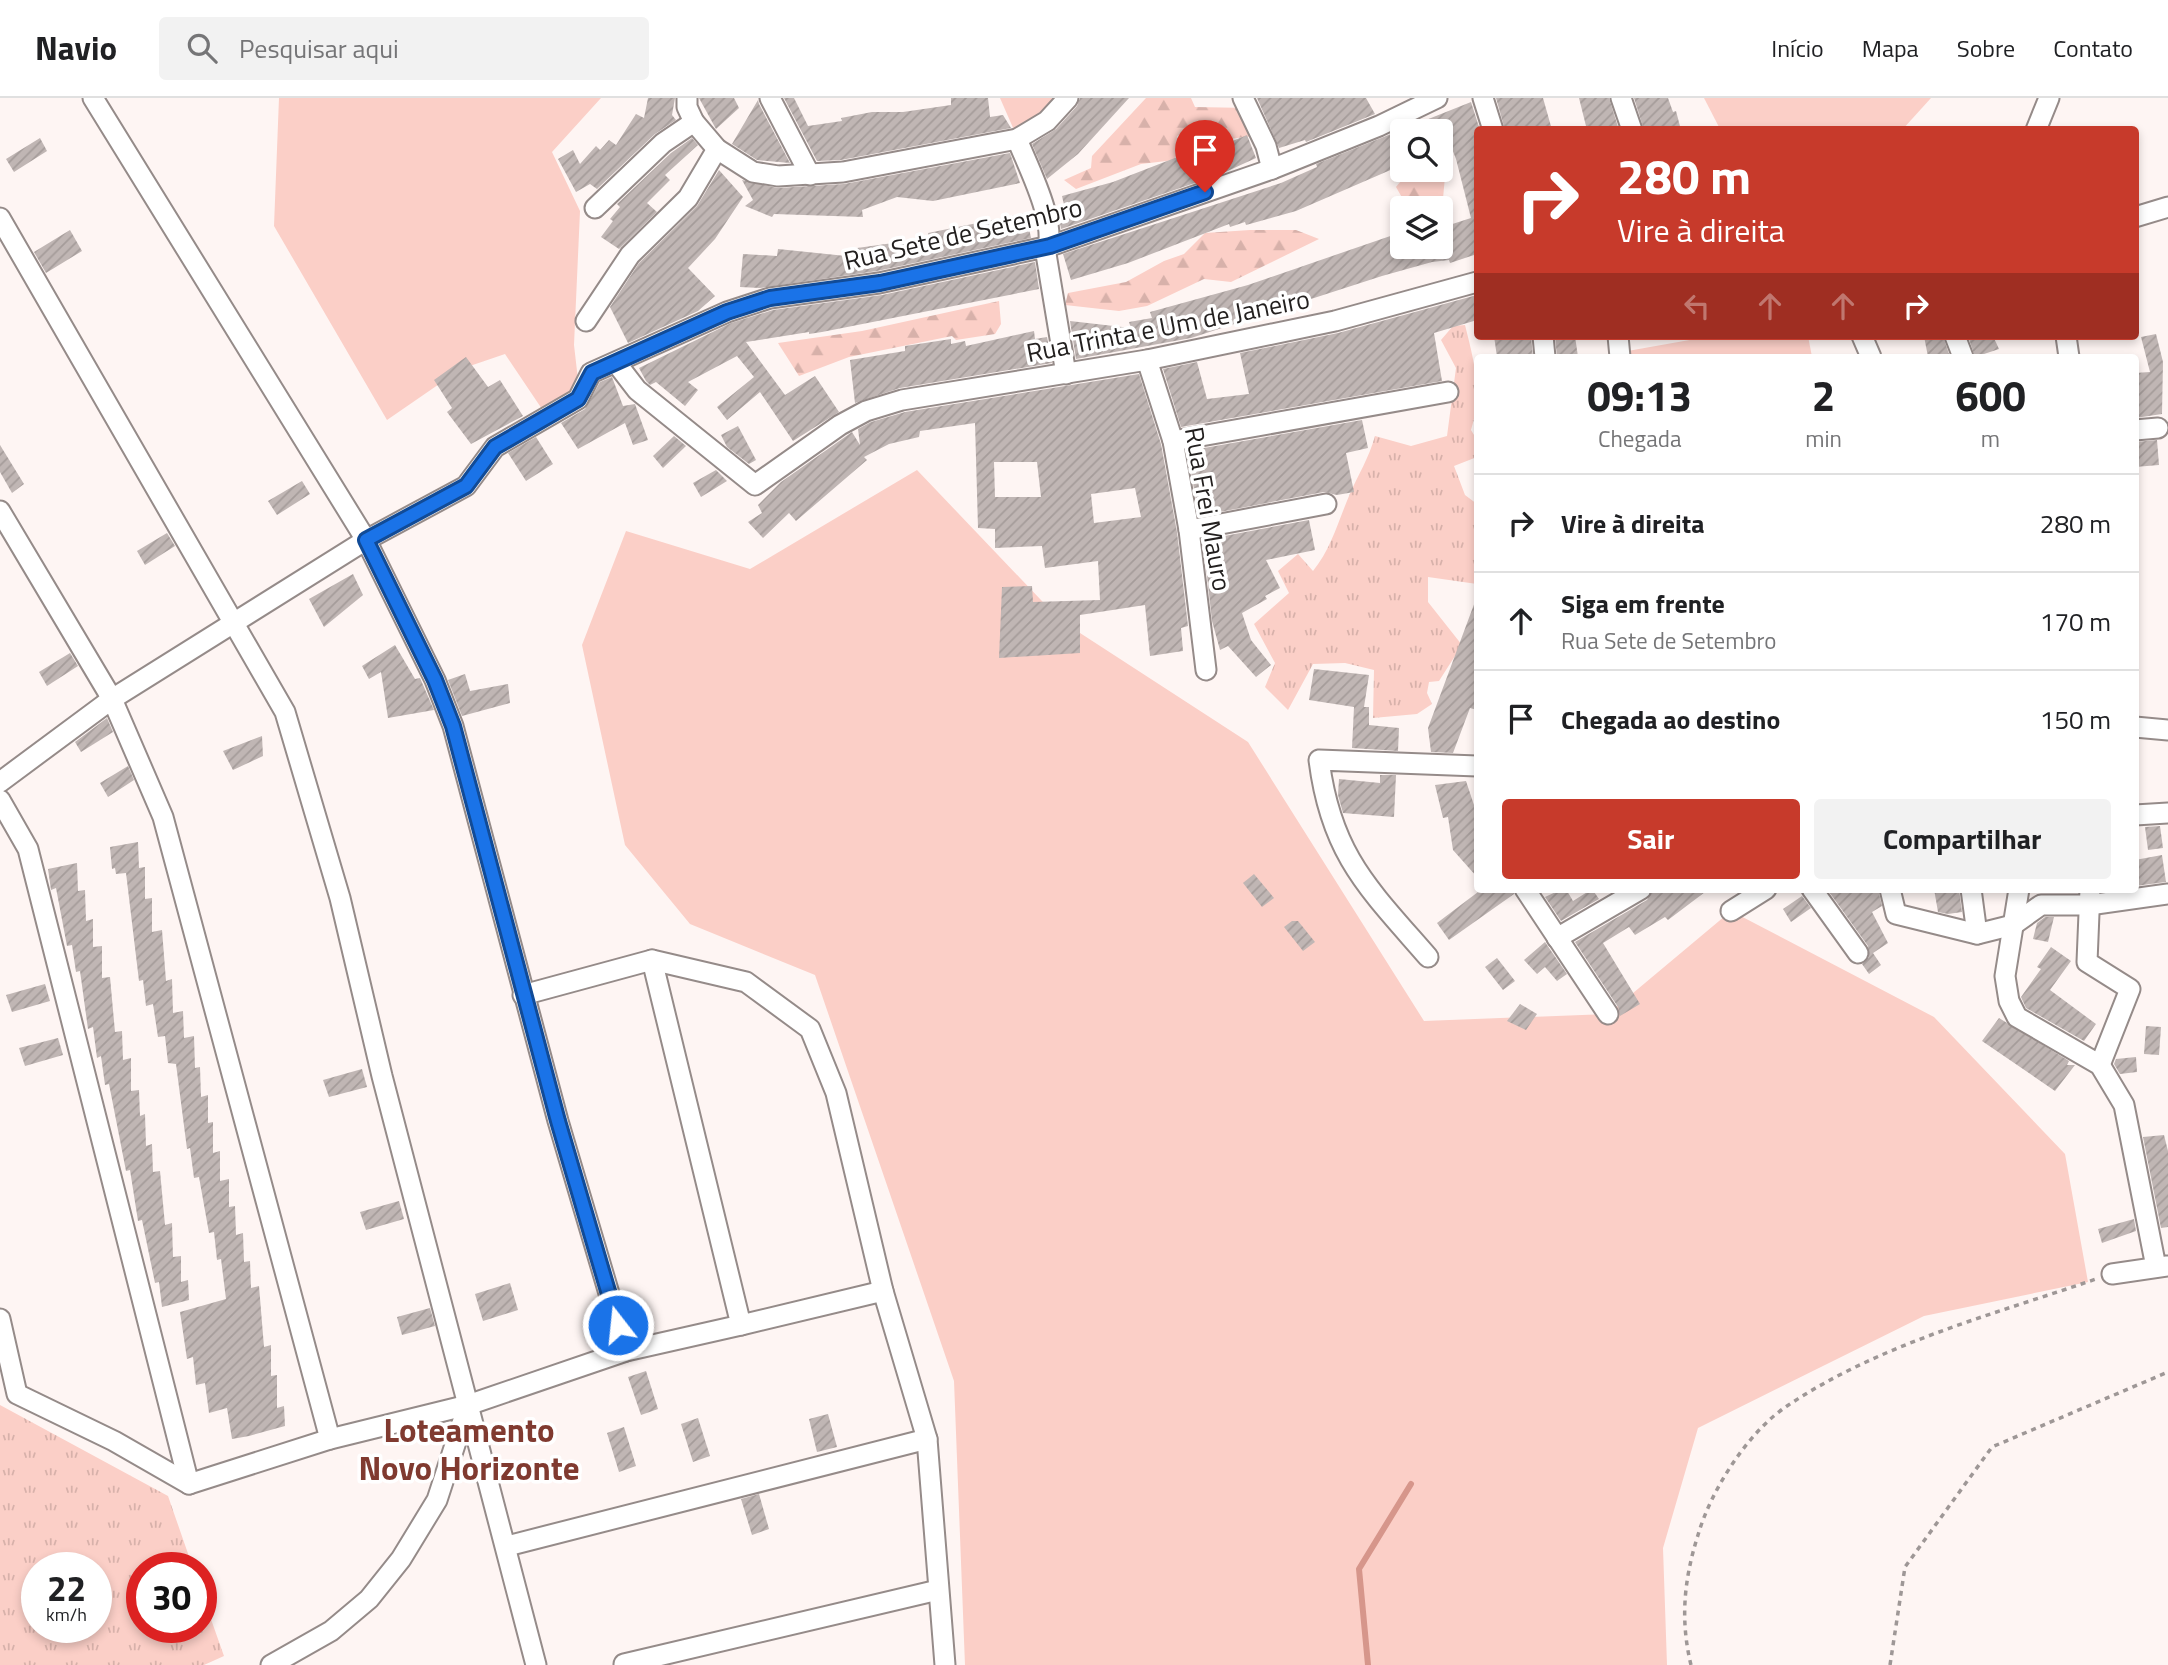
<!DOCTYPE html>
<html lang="pt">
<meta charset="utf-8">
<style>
body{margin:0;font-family:"Titillium Web",sans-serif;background:#f2f2f2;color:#202124;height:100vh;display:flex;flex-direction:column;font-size:26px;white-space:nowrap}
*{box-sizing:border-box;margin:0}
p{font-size:23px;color:#757577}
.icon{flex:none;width:38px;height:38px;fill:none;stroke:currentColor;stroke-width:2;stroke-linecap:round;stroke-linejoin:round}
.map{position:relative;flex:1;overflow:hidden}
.details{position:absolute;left:1474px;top:256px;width:665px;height:539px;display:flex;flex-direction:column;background:#fff;border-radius:7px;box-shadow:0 4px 10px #0003}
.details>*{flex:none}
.banner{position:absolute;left:1474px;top:28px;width:665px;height:214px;border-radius:7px;box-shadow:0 4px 10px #0003;background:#c73a2b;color:#fff;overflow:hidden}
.fabs{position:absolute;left:1390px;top:21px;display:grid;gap:14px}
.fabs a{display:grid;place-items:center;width:63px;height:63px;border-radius:7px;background:#fff;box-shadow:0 4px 10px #0003;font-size:35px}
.speed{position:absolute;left:21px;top:1454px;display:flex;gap:14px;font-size:35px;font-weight:700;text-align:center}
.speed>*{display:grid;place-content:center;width:91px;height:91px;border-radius:50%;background:#fff;box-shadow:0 4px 10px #0003;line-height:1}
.speed small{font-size:18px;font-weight:400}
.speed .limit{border:10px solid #d22;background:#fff;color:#111}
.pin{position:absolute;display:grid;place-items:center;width:60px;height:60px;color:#fff;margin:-72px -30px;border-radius:50% 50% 50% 0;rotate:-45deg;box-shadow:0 0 7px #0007}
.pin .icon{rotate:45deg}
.me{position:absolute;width:77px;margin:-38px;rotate:344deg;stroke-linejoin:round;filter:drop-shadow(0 0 5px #0008)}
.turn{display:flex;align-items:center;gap:24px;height:147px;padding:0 28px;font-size:32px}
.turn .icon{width:91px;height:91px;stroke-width:2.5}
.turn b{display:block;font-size:49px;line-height:60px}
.lanes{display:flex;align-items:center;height:66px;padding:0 28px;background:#0003;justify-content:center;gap:35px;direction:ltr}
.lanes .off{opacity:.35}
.eta{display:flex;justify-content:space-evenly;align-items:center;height:119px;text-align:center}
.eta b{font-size:42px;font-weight:700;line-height:49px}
.action{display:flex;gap:14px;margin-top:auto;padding:14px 28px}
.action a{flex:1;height:80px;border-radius:7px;background:#c73a2b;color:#fff;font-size:28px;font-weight:700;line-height:80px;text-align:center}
.action a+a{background:#f2f2f2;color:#202124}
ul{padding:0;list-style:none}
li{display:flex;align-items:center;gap:21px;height:98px;padding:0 28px;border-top:2px solid #e0e0e0}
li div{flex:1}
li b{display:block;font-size:26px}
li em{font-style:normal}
header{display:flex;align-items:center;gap:42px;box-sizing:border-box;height:98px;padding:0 35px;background:#fff;border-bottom:2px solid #e0e0e0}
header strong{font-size:33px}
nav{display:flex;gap:38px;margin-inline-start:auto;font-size:24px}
.search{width:490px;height:63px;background:#f2f2f2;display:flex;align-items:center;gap:18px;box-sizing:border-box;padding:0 24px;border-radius:7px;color:#757577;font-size:26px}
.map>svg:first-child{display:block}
.grass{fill:url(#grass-tufts);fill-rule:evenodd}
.forest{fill:url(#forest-firs)}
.green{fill:#fbcfc7}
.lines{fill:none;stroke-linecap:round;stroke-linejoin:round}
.stream{stroke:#d6968b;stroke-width:6}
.building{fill:url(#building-hatch);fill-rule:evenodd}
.minor-casing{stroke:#958b89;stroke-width:23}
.path{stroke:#9e9796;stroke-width:3.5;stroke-dasharray:5 5;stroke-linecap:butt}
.minor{stroke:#fff;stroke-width:19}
.route-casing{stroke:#114b97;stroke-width:18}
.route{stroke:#1a73e8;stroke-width:12}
.labels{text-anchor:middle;stroke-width:7;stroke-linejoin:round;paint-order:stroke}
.street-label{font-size:26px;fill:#23201f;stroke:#fff}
.district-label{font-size:33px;font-weight:bold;fill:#803a30;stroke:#fff}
</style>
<header>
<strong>Navio</strong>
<div class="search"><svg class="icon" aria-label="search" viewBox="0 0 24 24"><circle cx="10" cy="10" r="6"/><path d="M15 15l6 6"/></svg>Pesquisar aqui</div>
<nav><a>Início</a><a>Mapa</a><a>Sobre</a><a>Contato</a></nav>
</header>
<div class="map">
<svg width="2168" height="1567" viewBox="0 0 2168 1567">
<defs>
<pattern id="grass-tufts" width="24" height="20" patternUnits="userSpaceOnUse" patternTransform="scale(1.75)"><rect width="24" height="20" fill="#fbcfc7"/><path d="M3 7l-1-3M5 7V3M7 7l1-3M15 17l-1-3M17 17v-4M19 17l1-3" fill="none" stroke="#d7b1aa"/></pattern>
<pattern id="forest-firs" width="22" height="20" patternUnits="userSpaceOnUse" patternTransform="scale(1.75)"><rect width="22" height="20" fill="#fbcfc7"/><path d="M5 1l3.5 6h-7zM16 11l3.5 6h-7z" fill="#d7b1aa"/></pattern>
<pattern id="building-hatch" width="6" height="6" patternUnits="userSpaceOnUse" patternTransform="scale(1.75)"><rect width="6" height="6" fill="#c0b6b4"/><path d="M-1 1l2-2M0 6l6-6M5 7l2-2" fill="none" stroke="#a59c9a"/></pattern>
</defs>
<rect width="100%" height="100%" fill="#fef5f3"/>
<g class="grass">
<path d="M1465 227C1474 263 1483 295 1471 332L1477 342V359L1454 368 1465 397 1477 406V486L1428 479V504L1462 547 1439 583 1429 584 1427 595 1432 606 1417 616 1373 620 1374 572 1345 565 1313 566 1288 612 1265 589 1275 565 1254 526 1289 495 1278 473 1298 456 1313 473C1331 451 1338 424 1349 398 1358 377 1369 360 1375 338L1411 348 1447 338 1456 270 1441 242 1453 228Z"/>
<path d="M0 1307 168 1398 193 1470H142V1530H201V1493L224 1558 204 1567H0ZM37 1470H96V1530H37Z"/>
</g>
<g class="forest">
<polygon points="1146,0 1191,0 1195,9 1249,10 1262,37 1221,42 1199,28 1177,38 1175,62 1141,66 1076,91 1064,82 1091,70 1092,58"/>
<path d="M1440 67H1446L1442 112 1408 110 1396 89C1408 73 1421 72 1440 72Z"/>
<polygon points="1250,132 1296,132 1319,141 1231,184 1204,181 1147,208 1119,213 1065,207 1068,195 1126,184 1164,163 1184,156 1205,135"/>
<polygon points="999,203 1001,226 995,236 956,242 952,238 849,259 799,278 778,245 862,233"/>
</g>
<g class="green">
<polygon points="279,0 601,0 552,54 580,113 574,247 580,299 546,317 505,256 461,271 387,322 274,128"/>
<polygon points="1000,0 1060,0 1043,17 1014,32"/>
<polygon points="1704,0 1931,0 1902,32 1720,31"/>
<polygon points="1712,238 1808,238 1812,259 1623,259 1622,254"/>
<polygon points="917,372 1060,522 1248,644 1424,923 1608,916 1731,813 1934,919 2065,1056 2088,1184 1924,1218 1698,1330 1663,1450 1667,1567 965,1567 954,1283 815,877 690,826 625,747 582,547 626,433 750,471"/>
</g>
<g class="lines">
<polyline class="stream" points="1368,1567 1359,1471 1411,1386"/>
</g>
<g class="building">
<polygon points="648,0 675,0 672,17 676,22 655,36 597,91 590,86 576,94 558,61 573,52 580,66 596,48 600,52 609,42 616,47 636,16 644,20"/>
<polygon points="699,0 734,0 739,10 716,31"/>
<polygon points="784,0 794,0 808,28 842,23 841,20 872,14 903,14 951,7 951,0 988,0 990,19 1003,17 1011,30 841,62 817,63"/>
<polygon points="1080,0 1129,0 1078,56 1047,81 1032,46 1056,31 1077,8"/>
<polygon points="1257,0 1366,0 1375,16 1306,44 1305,42 1279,50"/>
<polygon points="1496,0 1543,0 1552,32 1505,32"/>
<polygon points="1579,0 1609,0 1619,32 1587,32"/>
<polygon points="1634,0 1668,0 1673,14 1676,13 1681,32 1644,32"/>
<polygon points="758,2 759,6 790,65 757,62 732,46"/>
<polygon points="1471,4 1480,32 1477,32 1477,156 1450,165 1449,162 1432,164 1382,178 1191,240 1076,261 1070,223 1131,230 1129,224 1152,220 1150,214 1248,187 1402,134 1402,149 1440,149 1440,130 1471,120 1456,61 1445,33 1402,33 1402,67 1296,113 1246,127 1245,124 1230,129 1229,126 1128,165 1071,182 1063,156 1281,85 1317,69 1316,66"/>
<polygon points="1247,37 1256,60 1221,76 1061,131 1057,109 1064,107 1062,98 1113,84 1216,44 1218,49"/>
<polygon points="40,40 47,53 14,74 6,61"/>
<polygon points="692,40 698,47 665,77 670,82 647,105 657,114 619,151 601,139 613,123 610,121 620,109 617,106 671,55"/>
<polygon points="1010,55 1020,85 933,103 897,99 862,112 863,119 774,116 772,119 745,108 753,102 742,82 778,90 844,86"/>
<polygon points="719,72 743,99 715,141 688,170 715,198 698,213 628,245 610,209 639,165 697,108"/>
<polygon points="1026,115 1031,140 877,173 760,190 740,189 743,156 777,158 778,151 875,161 850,151 929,140 928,135"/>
<polygon points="70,132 82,153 46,175 34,154"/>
<polygon points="1035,164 1039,191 822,234 809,236 809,234 746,244 785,297 815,278 839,314 793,343 760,294 727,322 717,309 754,279 737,258 688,284 698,292 685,308 656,284 650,287 646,283 639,270 731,225 773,212 882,197"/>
<polygon points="1477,197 1477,222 1434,235 1442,283 1181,329 1163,271 1197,264 1207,301 1249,296 1240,255 1338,235"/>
<polygon points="1034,233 1035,241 1047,239 1052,265 900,290 855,305 850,262 905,253 905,248 925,245 951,241 951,246 965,243 966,248"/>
<polygon points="2156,236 2163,264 2162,316 2135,320 2135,275 2150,274 2141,239"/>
<polygon points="1494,238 1531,238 1533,259 1497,259"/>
<polygon points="1555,238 1575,238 1578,259 1557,259"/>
<polygon points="1924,238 1943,238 1950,259 1928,259"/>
<polygon points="1968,238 1993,238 1999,251 1975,259"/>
<polygon points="466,259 488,289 500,282 523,318 471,346 447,314 452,310 434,282"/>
<path d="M1139 276 1161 346 1177 434 1188 528 1181 530 1183 553 1150 558 1145 507 1080 517V555L999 560 1002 489 1032 488 1033 504 1100 502 1098 463 1045 470 1042 448 995 450V431L978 430 975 325 920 333 919 339 889 346 864 359 867 362 796 423 789 415 763 440 748 424 762 415 758 407 781 384 852 334 860 347 858 331 871 324 905 314ZM994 364H1037L1041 399H995ZM1135 390 1141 419 1094 425 1091 396Z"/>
<polygon points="612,279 623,308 635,306 648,342 633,347 625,325 578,351 561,325 585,311 600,284"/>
<polygon points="1362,322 1368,350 1346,355 1354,394 1337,397 1324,394 1199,418 1187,353"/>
<polygon points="738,328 756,362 749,366 727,349 721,337"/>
<polygon points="674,338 686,348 663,370 653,358"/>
<polygon points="536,339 553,366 526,383 508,355"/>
<polygon points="2157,342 2159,367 2135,369 2135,344"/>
<polygon points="0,347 24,386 12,395 0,374"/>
<polygon points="716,372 727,383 701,399 693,385"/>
<polygon points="302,383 310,396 277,417 268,403"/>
<polygon points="1309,422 1315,452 1266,462 1280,490 1265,498 1267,501 1242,515 1251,542 1271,567 1256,579 1228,548 1220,552 1212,523 1203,442"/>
<polygon points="167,435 175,448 145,467 137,453"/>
<polygon points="353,476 363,497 324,529 309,501"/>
<polygon points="1476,501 1477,612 1470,610 1453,655 1431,654 1428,630"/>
<polygon points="395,547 415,581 420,580 434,612 388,620 381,574 369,581 362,568"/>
<polygon points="70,555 78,568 47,588 39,574"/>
<polygon points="1314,571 1369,577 1364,609 1369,609 1369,627 1399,630 1398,653 1352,650 1354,609 1309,602"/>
<polygon points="465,576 470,593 508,586 510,605 462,618 448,582"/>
<polygon points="107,620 113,634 81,654 75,644"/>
<polygon points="262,638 263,658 233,672 223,653"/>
<polygon points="128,668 134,682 108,699 100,685"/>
<polygon points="1380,677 1396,677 1394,719 1343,715 1338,697 1339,681 1380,685"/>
<polygon points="1466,683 1477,716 1477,779 1453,752 1448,719 1443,720 1435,687"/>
<polygon points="2160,728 2163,750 2148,752 2145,729"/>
<polygon points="138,744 139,770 145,769 145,801 152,800 152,834 162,832 166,883 172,881 173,915 183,913 184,940 194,938 195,970 200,969 201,999 208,997 208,1025 213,1024 213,1055 220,1053 220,1083 229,1081 229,1109 235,1108 236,1137 243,1135 244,1164 250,1163 251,1190 259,1188 264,1249 271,1247 271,1278 277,1277 277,1310 284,1308 285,1328 249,1338 232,1341 227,1310 209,1315 205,1285 196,1287 193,1259 187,1261 180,1214 226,1201 221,1161 217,1162 214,1134 209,1135 199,1079 194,1080 190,1050 187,1051 176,966 168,965 165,938 158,939 153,906 146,908 143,882 139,883 126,775 116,776 115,770 112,771 110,749"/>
<polygon points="2162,757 2166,784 2135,788 2135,762"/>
<polygon points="77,765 78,793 85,792 86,823 93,821 93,849 102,848 102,880 110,879 115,934 122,933 123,962 131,960 131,993 139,992 140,1018 145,1016 146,1048 152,1046 153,1074 160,1073 165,1127 172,1125 173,1159 181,1158 181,1184 188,1182 189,1202 162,1209 159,1184 155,1185 142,1122 138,1123 130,1072 126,1073 109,986 105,987 101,958 97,960 93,929 88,931 80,873 76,874 72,847 67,848 56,790 51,792 48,771"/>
<polygon points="1254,776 1274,800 1262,809 1243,785"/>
<polygon points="1482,791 1513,791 1514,796 1449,842 1437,825"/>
<polygon points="1562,791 1566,791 1573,803 1592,791 1599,801 1561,823 1545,799"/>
<polygon points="1654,791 1709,791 1668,822 1665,819 1635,837 1629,829 1603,845 1640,906 1620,918 1618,909 1575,844 1647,802"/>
<polygon points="1827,791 1878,791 1882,808 1872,814 1888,845 1873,855 1881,867 1869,876 1862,866 1869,859 1868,848"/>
<polygon points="1934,791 1959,791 1962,814 1948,816 1938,814"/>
<polygon points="1802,798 1811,810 1791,824 1783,811"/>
<polygon points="2045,819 2054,819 2048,844 2033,841 2037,825"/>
<polygon points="1292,823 1298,823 1315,844 1303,853 1284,829"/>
<polygon points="1545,844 1567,876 1557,883 1545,869 1537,876 1524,862"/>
<polygon points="2051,849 2071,863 2050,892 2096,926 2084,943 2026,910 2021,899 2041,871 2037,869"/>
<polygon points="1497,860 1515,883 1503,892 1485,869"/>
<polygon points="45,886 50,903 12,914 6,897"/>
<polygon points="1520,906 1537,916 1526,932 1507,923"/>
<polygon points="1999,920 2069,963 2067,967 2075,967 2055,993 1982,943"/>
<polygon points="2146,928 2161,929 2159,957 2144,956"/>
<polygon points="58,940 63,957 25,968 19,950"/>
<polygon points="2136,959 2137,974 2120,976 2114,966 2116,961"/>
<polygon points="362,971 367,989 329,999 323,982"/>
<polygon points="2164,1037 2168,1053 2168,1129 2161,1130 2143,1039"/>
<polygon points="399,1103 404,1121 366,1132 360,1114"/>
<polygon points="2134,1121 2136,1133 2102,1145 2098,1131"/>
<polygon points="510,1185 518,1212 483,1223 475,1196"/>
<polygon points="430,1210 435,1228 402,1237 397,1219"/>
<polygon points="646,1273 658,1311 641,1317 628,1279"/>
<polygon points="828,1316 837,1349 817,1354 809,1321"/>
<polygon points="698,1320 710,1358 693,1364 681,1326"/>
<polygon points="624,1329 636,1368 619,1374 607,1335"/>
<polygon points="759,1396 769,1431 752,1437 741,1401"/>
</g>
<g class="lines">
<g class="minor-casing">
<g id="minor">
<polyline points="93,0 366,442 435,582 453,628 558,1023 626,1253"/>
<polyline points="687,0 687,9 694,24 717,51 753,74 778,78 843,74 1017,41 1047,23 1068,0"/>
<polyline points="770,0 810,77"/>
<polyline points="1243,0 1266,48 1272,71"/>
<polyline points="1483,0 1493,32"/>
<polyline points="1621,0 1632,32"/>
<polyline points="2036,32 2049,0"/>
<path d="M1017 41C1028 69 1059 127 1046 156L1066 276"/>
<polyline points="595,110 663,45 694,24"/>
<polyline points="2135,119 2168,109"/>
<polyline points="0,120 285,614 340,800 382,978 468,1307 437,1402 401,1461 369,1501 331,1533 271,1567"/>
<polyline points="586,223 630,157 688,100 717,51"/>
<polyline points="1543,238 1545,259"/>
<polyline points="1618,238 1620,259"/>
<polyline points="1862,238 1871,259"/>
<polyline points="1955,238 1963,259"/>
<polyline points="2066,238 2069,259"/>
<polyline points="1147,262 1173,343 1189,432 1206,572"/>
<polyline points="617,266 637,292 755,387 840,327 866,313 902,302 1147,262 1335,223 1477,184"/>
<polyline points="2135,332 2158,330"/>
<polyline points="1173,343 1448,294"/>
<polyline points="0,413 112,601 163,719 330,1341 189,1386 114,1343 17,1296 0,1221"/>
<polyline points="1189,432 1326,406"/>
<polyline points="2135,629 2168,632"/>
<polyline points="0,684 112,601 366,442 466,388 495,349 578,301 591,275 727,214 770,200 879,185 1050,148 1272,71 1379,28 1437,0"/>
<polyline points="0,702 28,751 189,1386"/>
<polyline points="2135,717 2168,715"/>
<polyline points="1525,791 1608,916"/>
<polyline points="1812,791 1858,855"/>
<polyline points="1890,791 1896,816 1977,836 2013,827 2041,807 2089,807 2168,796"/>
<polyline points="1971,791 1977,836"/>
<polyline points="2019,791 2005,878 2009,903 2017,919 2100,967 2124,1007 2156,1169"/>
<polyline points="2090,791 2087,864 2130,891 2100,967"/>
<polyline points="1731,813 1766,791"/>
<polyline points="1557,840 1641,791"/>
<path d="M1428 859C1369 791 1331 757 1319 662L1477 668"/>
<polyline points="523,897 652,862 746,884 810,931 836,995 883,1193 927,1341 945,1567"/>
<polyline points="2112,1176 2167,1168"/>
<polyline points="741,1227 883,1193"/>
<polyline points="468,1307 536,1567"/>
<polyline points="330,1341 468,1307 626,1253 741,1227 652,862"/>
<polyline points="507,1448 927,1341"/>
<polyline points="624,1566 938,1492"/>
</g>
</g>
<g class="path">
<path d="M1691 1567C1680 1522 1684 1481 1698 1437 1711 1392 1748 1334 1787 1308 1879 1246 1992 1217 2096 1181"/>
<polyline points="1890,1567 1905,1469 1992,1349 2168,1274"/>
</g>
<use href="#minor" class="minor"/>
</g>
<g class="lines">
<g class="route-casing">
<polyline id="route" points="618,1227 558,1023 453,628 435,582 366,442 466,388 495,349 578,301 592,275 727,214 770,200 880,185 1050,148 1205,94"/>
</g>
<use href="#route" class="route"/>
</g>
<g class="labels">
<g class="street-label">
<text transform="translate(963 136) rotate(-13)" y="9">Rua Sete de Setembro</text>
<text transform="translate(1168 228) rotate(-11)" y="9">Rua Trinta e Um de Janeiro</text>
<text transform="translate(1208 411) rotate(80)" y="9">Rua Frei Mauro</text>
</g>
<g class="district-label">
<text x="469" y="1344">Loteamento<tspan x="469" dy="38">Novo Horizonte</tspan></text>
</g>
</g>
</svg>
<div class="fabs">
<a><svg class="icon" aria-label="search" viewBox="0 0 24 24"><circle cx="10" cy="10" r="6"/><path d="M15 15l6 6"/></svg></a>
<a><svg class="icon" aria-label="layers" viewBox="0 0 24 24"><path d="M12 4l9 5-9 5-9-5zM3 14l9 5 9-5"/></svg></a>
</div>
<div class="speed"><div>22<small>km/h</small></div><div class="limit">30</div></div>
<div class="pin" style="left:1205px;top:94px;background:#d93025"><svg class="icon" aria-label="arrive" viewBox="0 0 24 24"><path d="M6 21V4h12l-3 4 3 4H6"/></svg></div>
<svg class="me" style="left:618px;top:1227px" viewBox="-20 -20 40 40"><circle r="17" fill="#1a73e8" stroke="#fff" stroke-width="3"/><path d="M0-11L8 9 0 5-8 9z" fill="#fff"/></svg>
<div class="banner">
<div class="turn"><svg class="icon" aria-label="right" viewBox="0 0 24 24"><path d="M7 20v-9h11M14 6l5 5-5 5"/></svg><div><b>280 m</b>Vire à direita</div></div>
<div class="lanes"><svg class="icon off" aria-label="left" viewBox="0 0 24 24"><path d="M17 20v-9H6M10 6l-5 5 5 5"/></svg><svg class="icon off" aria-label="ahead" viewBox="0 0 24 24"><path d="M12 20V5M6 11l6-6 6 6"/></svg><svg class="icon off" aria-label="ahead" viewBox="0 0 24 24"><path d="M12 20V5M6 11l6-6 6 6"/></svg><svg class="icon" aria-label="right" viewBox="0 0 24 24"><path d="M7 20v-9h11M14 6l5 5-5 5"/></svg></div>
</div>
<section class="details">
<div class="eta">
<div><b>09:13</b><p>Chegada</p></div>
<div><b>2</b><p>min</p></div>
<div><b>600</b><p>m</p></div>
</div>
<ul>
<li><svg class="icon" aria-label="right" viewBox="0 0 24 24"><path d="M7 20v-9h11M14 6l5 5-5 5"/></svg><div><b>Vire à direita</b></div><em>280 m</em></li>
<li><svg class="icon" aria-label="ahead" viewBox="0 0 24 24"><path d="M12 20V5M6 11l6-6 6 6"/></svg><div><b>Siga em frente</b><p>Rua Sete de Setembro</p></div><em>170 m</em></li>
<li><svg class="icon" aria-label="arrive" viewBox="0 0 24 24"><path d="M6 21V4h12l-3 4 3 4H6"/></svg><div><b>Chegada ao destino</b></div><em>150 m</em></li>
</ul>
<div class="action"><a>Sair</a><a>Compartilhar</a></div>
</section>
</div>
